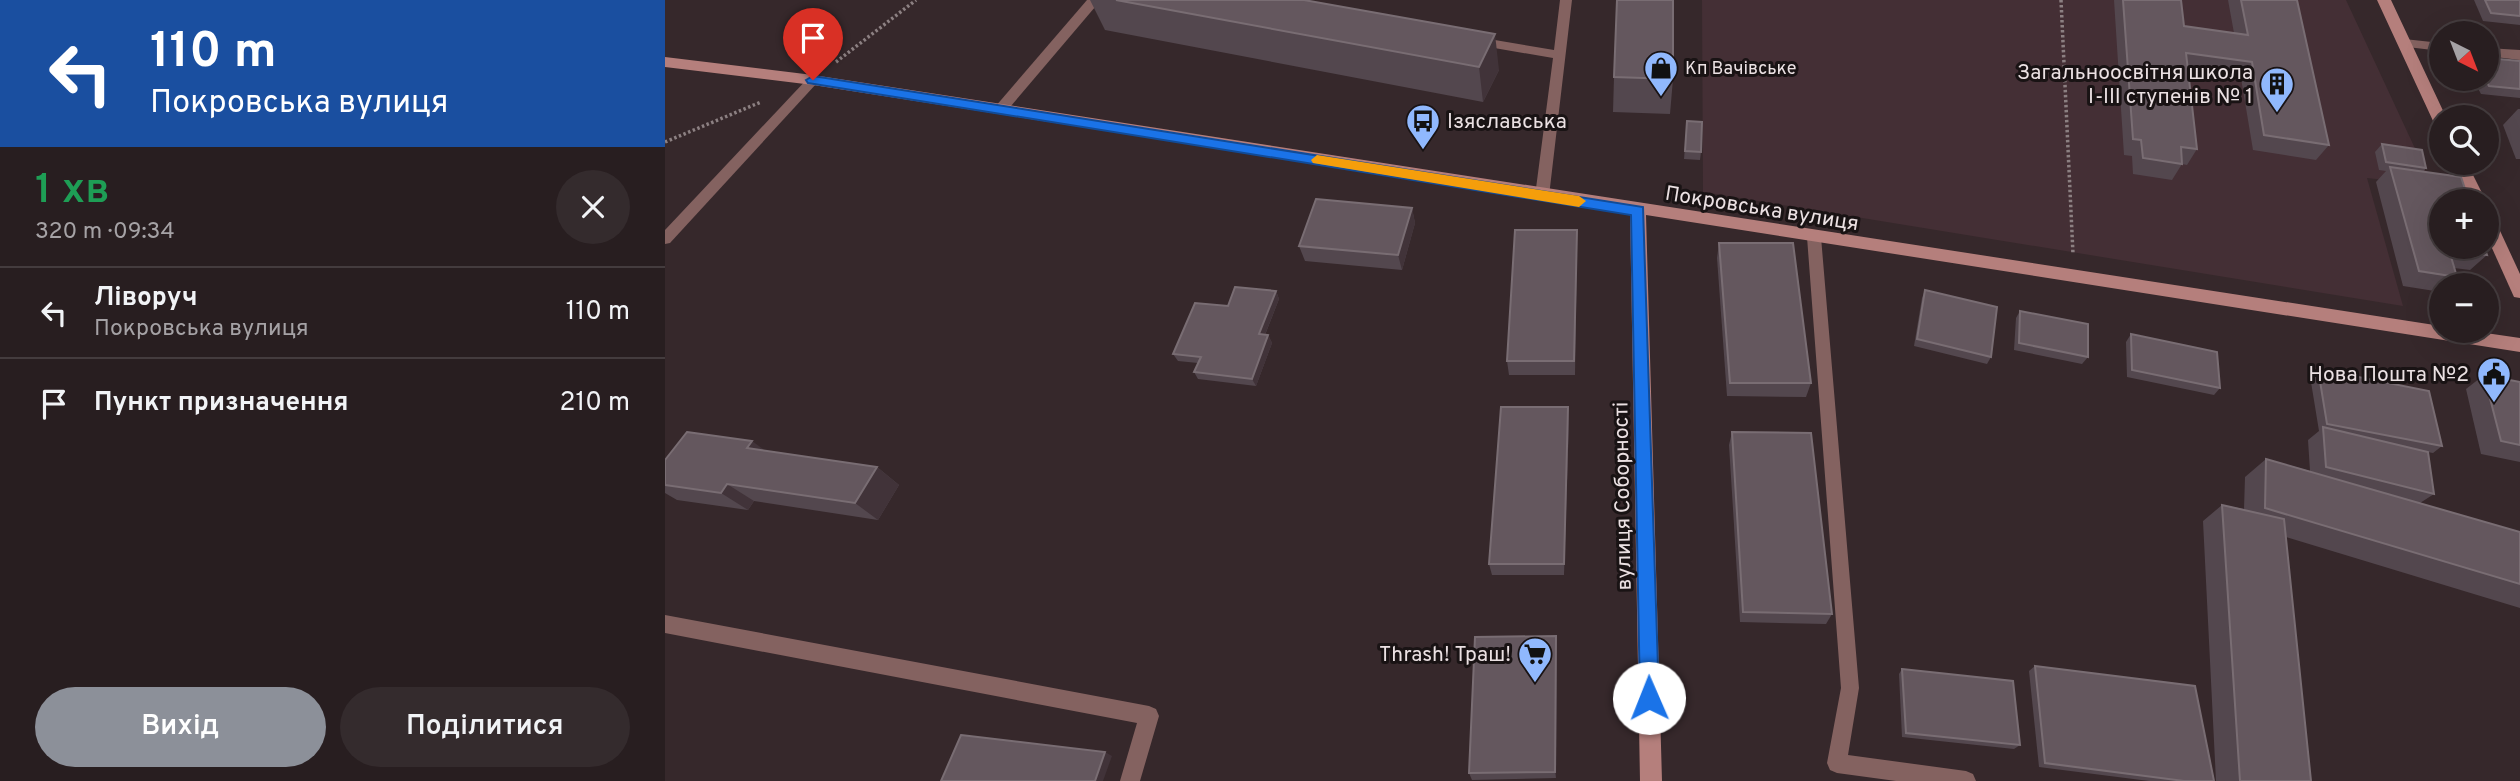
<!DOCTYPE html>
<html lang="uk">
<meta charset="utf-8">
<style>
body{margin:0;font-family:Overpass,sans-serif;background:#342b2d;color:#f1f3f6;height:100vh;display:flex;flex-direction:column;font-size:26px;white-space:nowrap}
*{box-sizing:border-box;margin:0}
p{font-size:23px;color:#a5a2a5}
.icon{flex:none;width:38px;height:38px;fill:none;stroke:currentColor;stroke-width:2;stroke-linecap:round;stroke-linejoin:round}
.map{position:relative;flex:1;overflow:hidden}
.drawer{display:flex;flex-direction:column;background:#281e20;width:665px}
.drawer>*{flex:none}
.hud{background:#1a4fa0;color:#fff;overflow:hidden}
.needle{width:46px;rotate:138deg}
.controls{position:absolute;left:1764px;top:21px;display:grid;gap:14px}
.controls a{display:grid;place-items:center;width:70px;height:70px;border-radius:50%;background:#281e20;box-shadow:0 7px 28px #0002,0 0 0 2px #443c3e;font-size:35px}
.pin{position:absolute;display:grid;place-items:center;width:60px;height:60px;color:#fff;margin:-72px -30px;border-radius:50% 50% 50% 0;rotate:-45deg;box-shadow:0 0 7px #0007}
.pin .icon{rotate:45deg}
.me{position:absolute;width:77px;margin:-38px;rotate:359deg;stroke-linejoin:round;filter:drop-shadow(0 0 5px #0008)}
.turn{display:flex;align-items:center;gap:24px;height:147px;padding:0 35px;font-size:32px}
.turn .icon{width:91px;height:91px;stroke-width:2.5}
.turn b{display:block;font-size:49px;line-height:60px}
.round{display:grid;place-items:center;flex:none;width:74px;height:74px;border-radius:37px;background:#342b2d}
.headline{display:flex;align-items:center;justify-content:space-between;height:119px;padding:0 35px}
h1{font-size:42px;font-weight:600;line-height:52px;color:#1e9e55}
.primary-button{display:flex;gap:14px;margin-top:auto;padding:14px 35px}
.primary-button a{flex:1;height:80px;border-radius:42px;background:#8c9099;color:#fff;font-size:28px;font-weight:600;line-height:80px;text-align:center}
.primary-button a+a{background:#342b2d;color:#f1f3f6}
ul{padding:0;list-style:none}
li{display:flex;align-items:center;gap:21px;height:91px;padding:0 35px;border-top:2px solid #443c3e}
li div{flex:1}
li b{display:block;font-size:26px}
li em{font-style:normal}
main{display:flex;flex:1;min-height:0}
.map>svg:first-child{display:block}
.built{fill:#442f35}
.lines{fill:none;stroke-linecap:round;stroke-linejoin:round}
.path{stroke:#8c8082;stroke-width:3.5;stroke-dasharray:2.5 2.5;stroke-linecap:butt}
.lane{fill:#846260;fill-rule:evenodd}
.street{fill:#846260;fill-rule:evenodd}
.secondary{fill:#b57f7c;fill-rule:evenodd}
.wall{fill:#53474e}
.shaded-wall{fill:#413339}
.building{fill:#64575e;stroke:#796d73;stroke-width:2}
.route{fill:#1a73e8;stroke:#114b97;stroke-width:2}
.slow{fill:#f59e0b}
.labels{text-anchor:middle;stroke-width:6;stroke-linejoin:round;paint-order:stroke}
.far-poi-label{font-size:18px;fill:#ebe1e3;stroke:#191314;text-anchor:start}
.poi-label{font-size:21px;fill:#ebe1e3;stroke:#191314;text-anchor:end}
.street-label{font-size:21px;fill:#ebe1e3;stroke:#191314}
</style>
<main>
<section class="drawer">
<div class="hud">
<div class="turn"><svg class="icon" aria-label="left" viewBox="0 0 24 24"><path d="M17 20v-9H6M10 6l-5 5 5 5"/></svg><div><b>110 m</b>Покровська вулиця</div></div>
</div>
<div class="headline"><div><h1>1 хв</h1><p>320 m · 09:34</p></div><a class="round"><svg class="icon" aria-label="close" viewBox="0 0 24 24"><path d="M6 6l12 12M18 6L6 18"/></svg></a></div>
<ul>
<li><svg class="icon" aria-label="left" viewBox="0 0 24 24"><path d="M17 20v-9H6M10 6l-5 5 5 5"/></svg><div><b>Ліворуч</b><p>Покровська вулиця</p></div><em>110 m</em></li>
<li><svg class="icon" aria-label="arrive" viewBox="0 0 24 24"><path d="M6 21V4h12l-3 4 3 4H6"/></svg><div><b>Пункт призначення</b></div><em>210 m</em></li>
</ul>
<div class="primary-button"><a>Вихід</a><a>Поділитися</a></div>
</section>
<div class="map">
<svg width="1855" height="781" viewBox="0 0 1855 781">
<rect width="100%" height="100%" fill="#36282b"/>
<polygon class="built" points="1037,0 1681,0 1767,185 1702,178 1738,306 1038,192"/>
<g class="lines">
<g class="path">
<polyline points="1396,0 1408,254"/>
<polyline points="171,62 251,0"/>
<polyline points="0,142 96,102"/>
</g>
<g class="lane">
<polygon points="895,0 907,0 884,196 877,201 870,196 888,58 812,45 806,41 812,37 889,50"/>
<polygon points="148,76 152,77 152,83 5,243 0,244 0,230 144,77"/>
<polygon points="1149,232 1156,237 1194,688 1183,755 1301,771 1308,774 1311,781 1231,781 1172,773 1165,770 1162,763 1176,688 1142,237"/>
<polygon points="0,615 484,706 491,709 494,716 475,781 455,781 472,723 0,633"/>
</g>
<g class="street">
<polygon points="422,0 436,0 340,113 330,113 330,107"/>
<polygon points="1739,39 1776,43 1776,51 1734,46 1734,40"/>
<polygon points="1822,48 1855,50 1855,60 1822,56"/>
</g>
<g class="secondary">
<polygon points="1712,0 1726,0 1781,117 1776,117 1776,128 1769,123"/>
<polygon points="0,57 148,75 1776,326 1776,331 1807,331 1855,338 1855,352 981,215 997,781 975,781 965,213 148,85 0,67"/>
<polygon points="1788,163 1802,163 1821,201 1805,201"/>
<polygon points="1822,214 1830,220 1855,274 1855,298 1849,297 1822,237"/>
</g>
</g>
<g class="wall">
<polygon points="425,0 639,0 834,70 818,102 440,30"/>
<polygon points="1449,0 1516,0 1519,26 1569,33 1563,0 1632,0 1664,145 1651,160 1588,150 1576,78 1523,70 1532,149 1522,165 1517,164 1507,180 1468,174 1467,156 1459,155"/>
<polygon points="1809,0 1855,0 1855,25 1818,21"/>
<polygon points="1855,61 1855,98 1816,94 1808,79 1822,79"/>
<polygon points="949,77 1008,79 1005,114 948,112"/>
<polygon points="1853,109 1855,109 1855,159 1851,159 1838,125"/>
<polygon points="1022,121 1036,152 1035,160 1019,159"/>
<polygon points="1717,144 1761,168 1758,172 1822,255 1805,270 1789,268 1792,277 1784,285 1776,285 1776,292 1738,286 1711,182 1721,171 1714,170 1710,152"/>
<polygon points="747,208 750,223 737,270 640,261 634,246"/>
<polygon points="1054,243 1146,383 1141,397 1062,396 1052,258"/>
<polygon points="912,245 910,375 844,375 842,361"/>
<polygon points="1260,290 1326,357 1322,364 1249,346 1257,298"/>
<polygon points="611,291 614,299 600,335 603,335 607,343 591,386 533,379 529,372 533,363 513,361 508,354 563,306"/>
<polygon points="1355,311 1423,357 1417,364 1349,350 1351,318"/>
<polygon points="1466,334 1555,388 1549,395 1462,377 1461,342"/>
<polygon points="1653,369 1777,446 1768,453 1756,451 1769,494 1755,503 1855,532 1855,608 1621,537 1646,781 1551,781 1538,521 1557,505 1579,509 1580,477 1601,459 1645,471 1643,440 1654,431 1645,376"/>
<polygon points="1819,375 1855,382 1855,462 1816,454 1801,389"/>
<polygon points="904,420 899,575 827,575 824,564"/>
<polygon points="1067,432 1167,614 1161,624 1075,622 1064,445"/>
<polygon points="100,451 212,467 234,485 213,520 89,501 83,510 12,500 0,493 0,460"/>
<polygon points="892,646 891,778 807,780 804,773"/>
<polygon points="1370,666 1549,781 1484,781 1374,767 1364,671"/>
<polygon points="1237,669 1355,745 1349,749 1237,737 1234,674"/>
</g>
<g class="shaded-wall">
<polygon points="830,34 834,70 818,102 814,67"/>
<polygon points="747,208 750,223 737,270 733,255"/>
<polygon points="611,291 614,299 597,342 594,334"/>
<polygon points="603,335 607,343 591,386 587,379"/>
<polygon points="903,407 904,420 899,575 899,564"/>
<polygon points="87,441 112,459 82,448"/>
<polygon points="212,467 234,485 213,520 190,503"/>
<polygon points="62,484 89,501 83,510 56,493"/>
<polygon points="891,636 892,646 891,778 890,772"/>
<polygon points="440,752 447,756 438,781 430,781"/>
</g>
<g class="building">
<polygon points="451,0 639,0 830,34 814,67"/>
<polygon points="952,0 1008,0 1008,79 949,77"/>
<polygon points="1458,0 1516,0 1519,26 1583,35 1576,0 1632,0 1664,145 1599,135 1587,62 1521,53 1532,149 1516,147 1517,164 1478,158 1476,140 1468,139"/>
<polygon points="1820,0 1855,0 1855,16 1826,13"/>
<polygon points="1822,58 1855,61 1855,89 1824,86 1820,79 1822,79"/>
<polygon points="1022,121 1037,122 1036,152 1020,151"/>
<polygon points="1717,144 1757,150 1761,168 1721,162"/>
<polygon points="1725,167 1796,177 1804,201 1776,201 1776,247 1819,247 1822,255 1784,250 1792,277 1754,271"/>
<polygon points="651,199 747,208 733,255 634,246"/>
<polygon points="850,230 912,230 909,361 842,361"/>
<polygon points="1054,243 1128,243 1146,383 1065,383"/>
<polygon points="570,287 611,291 594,334 603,335 587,379 529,372 536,357 508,354 530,303 563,306"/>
<polygon points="1260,290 1332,307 1326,357 1252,339"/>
<polygon points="1355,311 1423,324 1423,357 1354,343"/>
<polygon points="1466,334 1552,352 1555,388 1467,370"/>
<polygon points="1653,369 1764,391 1777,446 1662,424"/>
<polygon points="1819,375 1855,382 1855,445 1836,441"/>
<polygon points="836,407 903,407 899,564 824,564"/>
<polygon points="1658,427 1763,452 1769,494 1661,467"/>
<polygon points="22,432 87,441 82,448 212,467 190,503 62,484 56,493 0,485 0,460"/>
<polygon points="1067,432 1146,433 1167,614 1078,612"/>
<polygon points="1601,459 1855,532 1855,584 1600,508"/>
<polygon points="1557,505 1619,519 1646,781 1575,781"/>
<polygon points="891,636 890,772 804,773 810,637"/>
<polygon points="1370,666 1530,686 1549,781 1519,781 1380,763"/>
<polygon points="1237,669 1348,681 1355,745 1241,733"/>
<polygon points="296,735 440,752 430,781 276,781"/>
</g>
<polygon class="route" points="148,76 978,207 994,698 991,705 984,708 977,705 975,698 966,215 143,83 141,80"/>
<polygon class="slow" points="652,155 914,196 921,201 914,207 648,163 646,160"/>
<defs>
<g id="shop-pin" transform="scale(1.75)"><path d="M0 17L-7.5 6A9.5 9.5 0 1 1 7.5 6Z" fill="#90b8fd" stroke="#191314"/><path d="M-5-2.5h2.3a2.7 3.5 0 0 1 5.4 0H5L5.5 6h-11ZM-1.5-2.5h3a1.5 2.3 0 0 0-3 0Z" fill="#111"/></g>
<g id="building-pin" transform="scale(1.75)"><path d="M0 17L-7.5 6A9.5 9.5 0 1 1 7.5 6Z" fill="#90b8fd" stroke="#191314"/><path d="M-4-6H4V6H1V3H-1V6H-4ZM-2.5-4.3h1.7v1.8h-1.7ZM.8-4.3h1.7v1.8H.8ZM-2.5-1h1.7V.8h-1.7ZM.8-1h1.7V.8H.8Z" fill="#111"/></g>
<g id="bus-pin" transform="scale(1.75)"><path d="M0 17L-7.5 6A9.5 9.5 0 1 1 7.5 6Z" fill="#90b8fd" stroke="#191314"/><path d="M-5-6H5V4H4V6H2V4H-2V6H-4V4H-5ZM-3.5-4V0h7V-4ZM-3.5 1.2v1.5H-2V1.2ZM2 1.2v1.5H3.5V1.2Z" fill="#111"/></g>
<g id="civic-pin" transform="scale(1.75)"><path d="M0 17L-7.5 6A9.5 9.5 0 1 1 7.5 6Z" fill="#90b8fd" stroke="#191314"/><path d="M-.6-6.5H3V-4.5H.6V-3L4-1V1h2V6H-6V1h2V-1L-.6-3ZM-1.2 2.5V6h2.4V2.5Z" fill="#111"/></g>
<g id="supermarket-pin" transform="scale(1.75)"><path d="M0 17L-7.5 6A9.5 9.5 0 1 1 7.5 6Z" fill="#90b8fd" stroke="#191314"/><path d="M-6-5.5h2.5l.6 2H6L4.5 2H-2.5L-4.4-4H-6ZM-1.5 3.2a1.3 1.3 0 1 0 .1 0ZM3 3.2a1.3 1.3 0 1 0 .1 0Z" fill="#111"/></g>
</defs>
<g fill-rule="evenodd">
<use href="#shop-pin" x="996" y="68"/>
<use href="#building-pin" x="1612" y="84"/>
<use href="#bus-pin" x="758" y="121"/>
<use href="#civic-pin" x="1829" y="374"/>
<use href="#supermarket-pin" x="870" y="654"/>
</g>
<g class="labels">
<g class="far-poi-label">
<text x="1020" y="74">Кп Вачівське</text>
</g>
<g class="poi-label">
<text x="1588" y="79">Загальноосвітня школа<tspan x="1588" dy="24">І-ІІІ ступенів № 1</tspan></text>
<text x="782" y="128" text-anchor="start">Ізяславська</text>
<text x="1804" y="381">Нова Пошта №2</text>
<text x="846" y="661">Thrash! Траш!</text>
</g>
<g class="street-label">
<text transform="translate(1097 208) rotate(9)" y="7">Покровська вулиця</text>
<text transform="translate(957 496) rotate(-91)" y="7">вулиця Соборності</text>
</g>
</g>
</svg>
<div class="controls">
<a><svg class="needle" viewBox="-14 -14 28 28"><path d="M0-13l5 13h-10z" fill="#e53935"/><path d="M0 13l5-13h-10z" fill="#a5a2a5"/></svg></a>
<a><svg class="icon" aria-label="search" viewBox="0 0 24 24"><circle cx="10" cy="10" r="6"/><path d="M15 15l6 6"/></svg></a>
<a>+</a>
<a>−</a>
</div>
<div class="pin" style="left:148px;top:80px;background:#d93025"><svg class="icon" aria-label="arrive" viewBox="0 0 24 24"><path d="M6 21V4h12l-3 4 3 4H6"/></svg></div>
<svg class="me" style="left:984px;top:698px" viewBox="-20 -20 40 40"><circle r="19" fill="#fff"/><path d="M0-13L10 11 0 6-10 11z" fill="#1a73e8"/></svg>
</div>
</main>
